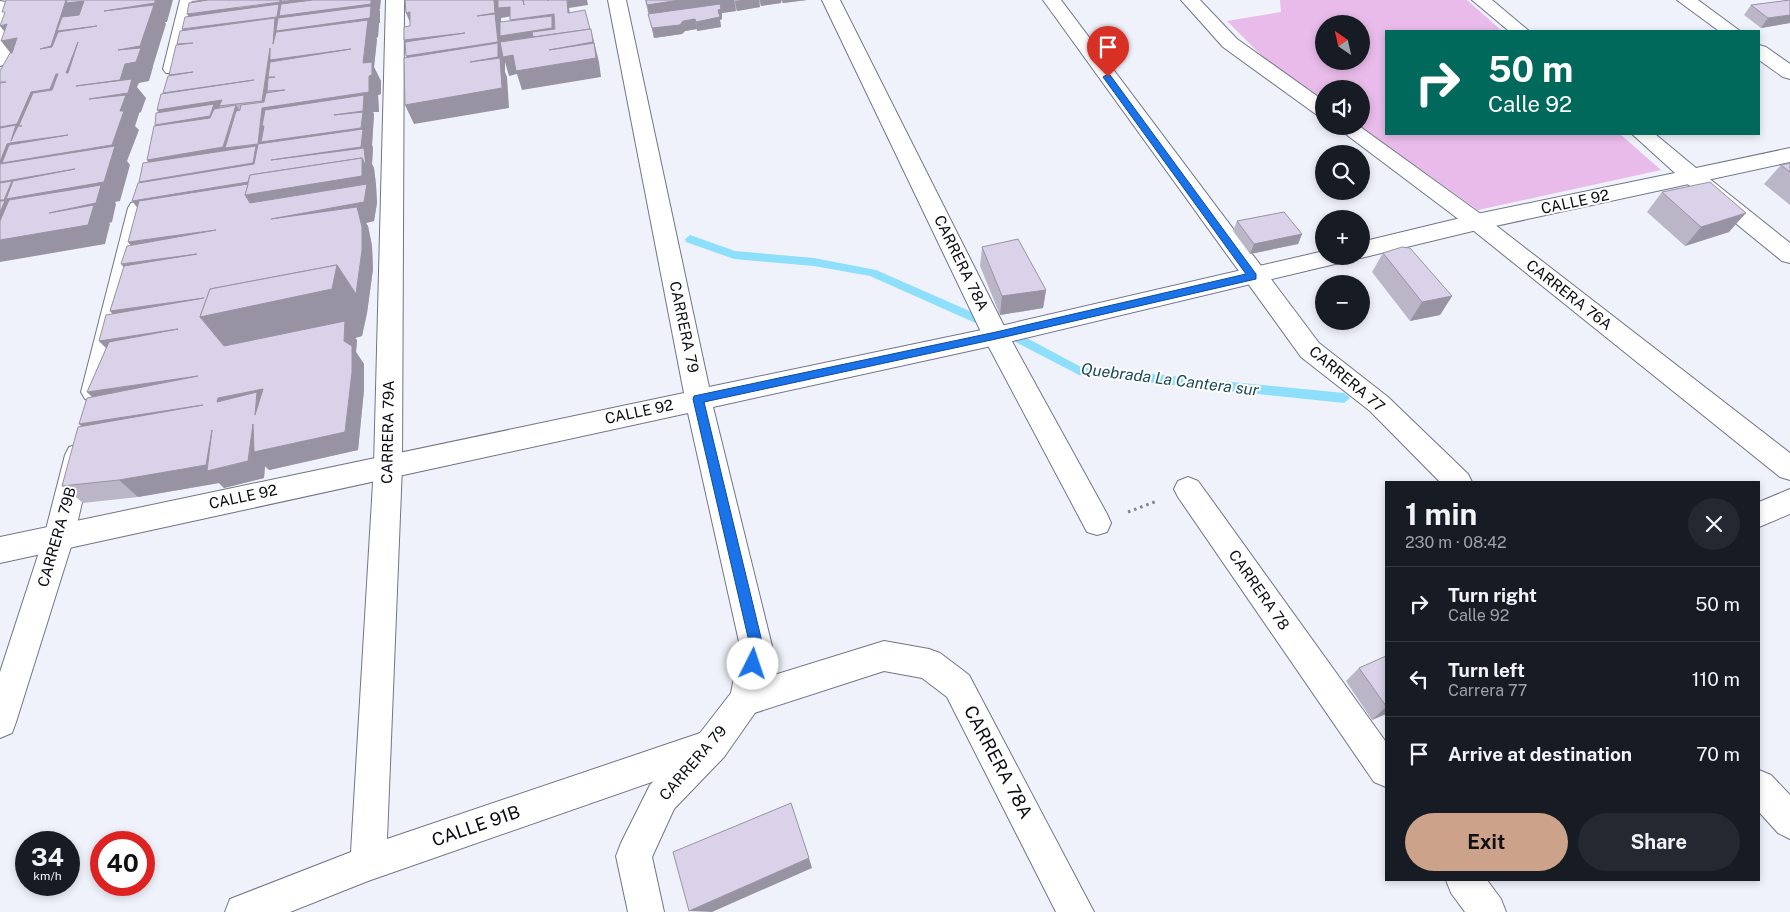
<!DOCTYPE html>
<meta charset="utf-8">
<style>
body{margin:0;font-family:"Public Sans",sans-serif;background:#242831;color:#f1f3f6;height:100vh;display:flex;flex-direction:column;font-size:19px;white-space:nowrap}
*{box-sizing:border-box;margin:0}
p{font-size:16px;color:#9ea1a6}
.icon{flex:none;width:28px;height:28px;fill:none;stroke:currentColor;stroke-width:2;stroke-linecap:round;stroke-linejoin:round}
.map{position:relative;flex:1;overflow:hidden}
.sheet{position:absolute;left:1385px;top:481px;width:375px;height:400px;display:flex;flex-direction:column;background:#171b24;border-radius:0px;box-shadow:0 2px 8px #0003}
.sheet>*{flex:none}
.banner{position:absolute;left:1385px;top:30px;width:375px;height:105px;border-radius:0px;box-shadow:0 2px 8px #0003;background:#00695c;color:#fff;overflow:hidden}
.needle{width:32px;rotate:326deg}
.buttons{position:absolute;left:1315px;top:15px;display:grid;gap:10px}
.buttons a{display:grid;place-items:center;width:55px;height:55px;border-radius:50%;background:#171b24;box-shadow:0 2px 8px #0003;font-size:25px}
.speed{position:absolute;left:15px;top:831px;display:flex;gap:10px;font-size:25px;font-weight:700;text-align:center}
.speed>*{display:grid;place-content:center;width:65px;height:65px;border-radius:50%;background:#171b24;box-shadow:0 2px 8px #0003;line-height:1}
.speed small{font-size:12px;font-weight:400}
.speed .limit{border:8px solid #d22;background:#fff;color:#111}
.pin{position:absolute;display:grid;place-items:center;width:42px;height:42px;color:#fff;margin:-51px -21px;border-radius:50% 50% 50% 0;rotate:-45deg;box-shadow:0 0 5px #0007}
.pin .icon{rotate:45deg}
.me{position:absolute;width:55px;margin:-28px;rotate:4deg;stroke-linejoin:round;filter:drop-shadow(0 0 4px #0008)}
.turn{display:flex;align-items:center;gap:18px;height:105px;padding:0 20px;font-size:22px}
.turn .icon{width:65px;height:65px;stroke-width:2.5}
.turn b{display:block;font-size:35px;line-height:42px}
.round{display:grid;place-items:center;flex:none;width:52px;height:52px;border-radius:26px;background:#242831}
.headline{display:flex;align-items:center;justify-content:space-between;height:85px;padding:0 20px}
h1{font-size:30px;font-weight:700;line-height:38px}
.action{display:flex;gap:10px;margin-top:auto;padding:10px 20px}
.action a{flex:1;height:58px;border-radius:30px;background:#cda28a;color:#111;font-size:20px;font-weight:700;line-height:58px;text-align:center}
.action a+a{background:#242831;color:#f1f3f6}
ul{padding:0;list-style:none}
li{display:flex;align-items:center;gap:15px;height:75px;padding:0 20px;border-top:1px solid #363941}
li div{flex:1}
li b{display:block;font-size:19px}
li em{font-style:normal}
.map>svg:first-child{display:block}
.green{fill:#e9bbea;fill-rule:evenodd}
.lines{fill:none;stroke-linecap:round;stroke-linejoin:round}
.stream{fill:#8edffb;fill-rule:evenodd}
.street-casing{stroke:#70758a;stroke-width:2}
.secondary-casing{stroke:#70758a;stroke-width:2}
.path{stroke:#7f8189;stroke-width:3;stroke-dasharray:2.5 4;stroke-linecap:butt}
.street{fill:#fff;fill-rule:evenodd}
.secondary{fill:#fff;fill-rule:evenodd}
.wall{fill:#bbb5c8}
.shaded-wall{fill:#9893a3;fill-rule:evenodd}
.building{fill:#d9d2e9;stroke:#9893a3;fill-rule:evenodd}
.route{fill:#1a73e8;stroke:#114b97}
.labels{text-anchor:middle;stroke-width:4;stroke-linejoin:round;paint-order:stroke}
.street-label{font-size:15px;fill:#090b12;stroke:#fff}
.water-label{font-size:16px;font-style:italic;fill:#1a4958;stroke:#fff}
.near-street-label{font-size:18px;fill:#090b12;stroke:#fff}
</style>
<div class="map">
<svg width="1790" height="912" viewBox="0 0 1790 912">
<rect width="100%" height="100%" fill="#f0f2fb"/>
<path class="green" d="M1280 0H1467L1502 31H1386V134H1620L1661 170 1478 210 1359 126H1361V89H1324V102L1268 62 1227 21 1281 12ZM1324 24H1361V61H1324Z"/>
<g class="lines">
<polygon class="stream" points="690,235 735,251 814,258 876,270 1006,327 1081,367 1344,393 1350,398 1344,403 1079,375 998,333 870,276 814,266 734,259 686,242 685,239"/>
<g class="street-casing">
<g id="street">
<polygon points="180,0 198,0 183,69 180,73 166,73 163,69"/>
<polygon points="386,0 404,0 402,466 387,839 712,729 724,733 729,745 724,757 712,761 368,881 290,912 225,912 230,899 351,852 374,466"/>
<polygon points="822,0 840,0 1009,336 1107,514 1111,523 1107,532 1097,535 1087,532 983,336"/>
<polygon points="1043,0 1061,0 1319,343 1388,397 1468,474 1472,482 1440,482 1370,411 1301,357"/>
<polygon points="1181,0 1200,0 1237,39 1324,101 1324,117 1317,115 1223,47"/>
<polygon points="1677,0 1698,0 1740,31 1719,31"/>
<polygon points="1759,45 1766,47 1790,64 1790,79 1783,77 1759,60"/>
<polygon points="1335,126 1359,126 1485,217 1790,453 1790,480 1780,477 1469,227"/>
<polygon points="1693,170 1701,172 1790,243 1790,263 1782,261 1685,182 1682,177 1685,172"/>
<polygon points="139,201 147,203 150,208 107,392 103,399 94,402 85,399 81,392 128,208 131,203"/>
<polygon points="79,444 89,447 93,455 74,537 16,722 12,733 0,738 0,672 44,537 65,455 69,447"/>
<polygon points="1188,477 1198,481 1386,742 1386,787 1374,782 1178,497 1174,489 1178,481"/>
<polygon points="1790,489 1790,514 1759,527 1759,502"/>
<polygon points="884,641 929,649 940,653 969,675 1094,912 1056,912 947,697 922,678 884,671 745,716 733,711 729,700 733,689 745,684"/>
<polygon points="1759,770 1771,775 1790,795 1790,839 1778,833 1759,812"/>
<polygon points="1446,880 1487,880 1501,899 1506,912 1465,912 1451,893"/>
</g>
</g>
<g class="secondary-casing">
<g id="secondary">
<polygon points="608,0 626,0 709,387 996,327 1324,251 1324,256 1347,256 1343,262 1335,264 996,345 713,407 772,646 762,699 757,710 724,757 674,809 652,857 664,912 628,912 616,856 621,843 650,785 700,733 731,693 740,646 688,413 0,563 0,537 684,393"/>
<polygon points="1472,0 1492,0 1529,31 1509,31"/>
<path d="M0 1 6 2 9 6C14 25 19 47 7 64L0 66Z"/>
<polygon points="1632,134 1655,134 1696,168 1790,148 1790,162 1477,230 1361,258 1355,256 1361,256 1361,242 1477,214 1675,173"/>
</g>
</g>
<polyline class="path" points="1128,512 1157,501"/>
<use href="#street" class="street"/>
<use href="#secondary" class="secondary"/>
</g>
<g class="wall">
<polygon points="645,0 807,0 783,3 781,1 781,3 761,6 759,2 760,7 737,11 735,7 736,11 722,13 722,19 720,20 721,27 697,31 697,29 685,31 682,34 654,38"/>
<polygon points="1790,0 1790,23 1761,28 1744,15 1751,5"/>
<polygon points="379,9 380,11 380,23 379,23 378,37 376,38 377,39 374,67 381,81 381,94 378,95 379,112 373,112 374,114 372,145 373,148 372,164 374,168 376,185 377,203 374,221 366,223 368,226 372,246 373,269 367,313 362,336 355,338 357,340 356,352 364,364 364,390 358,450 269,470 265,466 264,478 224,488 219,483 138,497 83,503 62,486 92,397 87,392 106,348 99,341 113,314 110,311 131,245 128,242 137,208 140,183 148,162 147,160 164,94 163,93 169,76 169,75 178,45 177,44 183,31 182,29 188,17 380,9"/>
<polygon points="1790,163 1790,205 1764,184 1781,165"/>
<polygon points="1662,192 1729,232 1685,246 1647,212"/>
<polygon points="1237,221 1302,234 1298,244 1250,254 1233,231"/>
<polygon points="982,247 1046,290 1043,308 1000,315 980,266"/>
<polygon points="1383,253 1452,296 1440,315 1410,321 1372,272"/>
<polygon points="1386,656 1386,714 1372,720 1346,681 1359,668"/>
</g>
<g class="shaded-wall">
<path d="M59 0H86L104 11 155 0H173L167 22H165L166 24 153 66V67L149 81 139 83 137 87 146 98 141 112 139 113V114L135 126 139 130 127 161 130 165 120 201 115 202 116 204 112 222 109 223 110 224 105 244 0 262V127L31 92 56 74H58L104 118 40 49ZM19 125 22 126 31 140Z"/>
<path d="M200 0H233L237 8 280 2V0H381L380 9H379L380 11V23H379L378 37 376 38 377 39 374 67 381 81V94L378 95 379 112H373L374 114 372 145 373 148 372 164 374 168 376 185 377 203 374 221 366 223 368 226 372 246 373 269 367 313 362 336 355 338 357 340 356 352 364 364V390L358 450 269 470 265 466 264 478 224 488 219 483 138 497 119 480 206 465 212 430 229 448 226 467 248 461 253 424 268 442 267 449 345 432 352 372V353L344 341 239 364 202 319 127 330 110 311 204 298 216 313 332 289 337 265 356 294 362 250V227L361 224 284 238 272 221 263 222 250 203 147 220 132 201 151 198 139 182 161 178 147 160 223 147 236 105 248 124 242 146 258 144 262 108H266L262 101V100L219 106 228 120H224L226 123 222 136 168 144 155 125 166 123 157 110 173 107 163 93 254 80 263 95 270 48 276 59 281 58 273 44V38L196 48 193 43H191L182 29 195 28 187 14 198 13 191 1ZM366 39 363 63 369 76V92L275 106 267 91 276 90 268 77H275L279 84 280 77 281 79 360 68 351 49 284 58 285 46 287 50ZM335 118 342 130 273 140 272 139 274 127ZM270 158 271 160 283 179 265 181 269 165 268 163H270Z"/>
<polygon points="404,0 436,0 414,32 406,13 410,12"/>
<polygon points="494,0 500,0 510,7 513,16 501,18 501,16 501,32 513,30 510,20 554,14 555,38 534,46 593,40 591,29 599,62 601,77 522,90 517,74 509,76 505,62 505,72 507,77 509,108 414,124 405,105 414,75 406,56 411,55 404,40"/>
<polygon points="567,0 587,0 588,5 569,8 571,22 568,13"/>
<polygon points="680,0 734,0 736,11 722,13 722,19 720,20 721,27 697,31 696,22 719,14 651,24 647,5"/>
<polygon points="742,0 759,0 760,7 737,11 735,1"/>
<polygon points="760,0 781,0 781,3 761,6"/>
<polygon points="782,0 807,0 783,3"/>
<polygon points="1790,15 1790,23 1761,28 1768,18"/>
<polygon points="695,19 697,29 685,31 682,34 654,38 652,28"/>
<polygon points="7,24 32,57 16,60 1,41 10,39 0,26"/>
<polygon points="1746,213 1729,232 1685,246 1701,227"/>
<polygon points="216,230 197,254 138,283 121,264 144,261 128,242"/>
<polygon points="1302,234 1298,244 1250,254 1254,244"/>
<polygon points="1046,290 1043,308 1000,315 1002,296"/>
<polygon points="1452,296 1440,315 1410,321 1422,302"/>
<polygon points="178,329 117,359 99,341"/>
<polygon points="198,376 106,410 87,392"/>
<polygon points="263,389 270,433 217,402 218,398"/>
<polygon points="203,405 98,442 79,424"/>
<polygon points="1386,707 1386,714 1372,720"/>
<polygon points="809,858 812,868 712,912 689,911"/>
</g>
<g class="building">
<path d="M6 0H66L51 46 40 49 52 47 58 32 97 26 57 31 62 17 79 15 84 1 66 3 67 0H155V3L104 11 154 5 140 46 118 50 141 48 136 62 125 64 120 80 76 86 132 79 128 93 89 99 126 95 120 111H124L112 145 2 163 9 145 68 135 10 143 7 144 0 162V128L16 125 11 141 18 126H22L19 125 33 93 52 90 58 74H56L50 89 31 92 17 124 0 127V83L6 82H0V71L10 53H12L17 38 1 41 7 24 0 26 5 12H2ZM78 42 68 73H66Z"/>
<polygon points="208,0 280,0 280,2 187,14 189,3"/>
<polygon points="282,0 295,0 281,2"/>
<polygon points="313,0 371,0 371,4 279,16 281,4"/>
<polygon points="405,0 494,0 495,13 477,16 495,14 498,42 406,56 405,42 465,33 404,40 404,27 410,26 410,12 406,13"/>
<polygon points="498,0 523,0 524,5 523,0 548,0 548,1 548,0 567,0 568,13 585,10 590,29 533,37 532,32 555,29 554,14 510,20 510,7 498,8"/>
<polygon points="646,0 680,0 647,5"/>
<polygon points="1790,0 1790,15 1768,18 1751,5"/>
<polygon points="279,4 277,17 182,29 185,17"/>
<polygon points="720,4 721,9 718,10 720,17 696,22 695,19 683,21 680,25 652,28 648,14"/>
<polygon points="371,6 370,18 276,31 278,18"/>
<polygon points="552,16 552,28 500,36 500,22"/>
<polygon points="275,18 273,44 276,32 368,20 363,63 372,62 372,75 369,76 369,92 262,108 258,144 225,148 236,111 240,110 241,105 264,102 266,93 285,90 267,91 268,78 275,77 268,77 270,62 351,49 270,60 270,48 262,101 219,106 222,100 157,110 161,94 254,80 163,93 168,76 193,72 169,75 176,45 193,43 177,44 180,31"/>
<polygon points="591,29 593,42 549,50 594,43 596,58 516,71 513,55 503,57 500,42"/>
<polygon points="498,43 498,57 470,62 500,58 502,88 405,105 404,58"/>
<polygon points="364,95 363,111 334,115 363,112 361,128 261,142 264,126 262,126 265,110"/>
<polygon points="214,104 210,116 155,125 156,113"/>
<polygon points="236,105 223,147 147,160 154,126 210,118 214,109"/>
<polygon points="363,129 361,147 271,160 364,148 366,166 362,158 250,175 248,182 132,201 138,183 254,164 258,144"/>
<polygon points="115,146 104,182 6,199 13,181 75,169 0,182 0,164"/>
<polygon points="256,146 253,163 139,182 143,163"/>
<polygon points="362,158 362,176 245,195 250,175"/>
<polygon points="1790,163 1790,172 1781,165"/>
<polygon points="12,181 4,200 0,200 0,183"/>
<polygon points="1710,182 1746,213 1701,227 1662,192"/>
<path d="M248 184 245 195 250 203 367 184 364 202 271 219 357 207 362 227V250L356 294 337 265 210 289 200 317 224 346 345 321 344 341 352 346V372L345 432 254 452 253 424 248 461 207 471 212 430 206 465 119 480 62 486 78 427 203 405 79 424 87 398 198 376 87 392 109 342 178 329 99 341 106 315 204 298 110 311 124 266 197 254 121 264 127 246 216 230 128 242 139 201ZM263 389 255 415 257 392 217 402 218 398Z"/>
<polygon points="101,185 96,203 49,213 94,205 88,225 0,240 0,221 9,200"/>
<polygon points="0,201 5,201 0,212"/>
<polygon points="1284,212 1302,234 1254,244 1237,221"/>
<polygon points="1018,239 1046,290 1002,296 982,247"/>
<polygon points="1402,247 1410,248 1452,296 1422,302 1383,253"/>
<polygon points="337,265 332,289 200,317 210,289"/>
<polygon points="1386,656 1386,706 1359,668"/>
<polygon points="791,803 809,858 689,911 673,852"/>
</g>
<polygon class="route" points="1108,74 1110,75 1256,274 1256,279 996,339 704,402 763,646 758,668 753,670 748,668 746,664 750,646 693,399 694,396 996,332 1246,274 1103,77"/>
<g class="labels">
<g class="street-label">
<text transform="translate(1575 202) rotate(-12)" y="5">CALLE 92</text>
<text transform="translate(961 263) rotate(64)" y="5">CARRERA 78A</text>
<text transform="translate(1569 295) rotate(38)" y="5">CARRERA 76A</text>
<text transform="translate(684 327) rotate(78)" y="5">CARRERA 79</text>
<text transform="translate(1347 379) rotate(40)" y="5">CARRERA 77</text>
<text transform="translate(639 412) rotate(-12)" y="5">CALLE 92</text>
<text transform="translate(388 432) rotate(-89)" y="5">CARRERA 79A</text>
<text transform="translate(243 497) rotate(-12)" y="5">CALLE 92</text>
<text transform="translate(57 537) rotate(-74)" y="5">CARRERA 79B</text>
<text transform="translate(1259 590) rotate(55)" y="5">CARRERA 78</text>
<text transform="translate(693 763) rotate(-49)" y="5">CARRERA 79</text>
</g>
<g class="water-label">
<text transform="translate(1170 379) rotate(7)" y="6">Quebrada La Cantera sur</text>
</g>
<g class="near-street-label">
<text transform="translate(998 762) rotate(62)" y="6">CARRERA 78A</text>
<text transform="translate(476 826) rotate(-19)" y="6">CALLE 91B</text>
</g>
</g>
</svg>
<div class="buttons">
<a><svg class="needle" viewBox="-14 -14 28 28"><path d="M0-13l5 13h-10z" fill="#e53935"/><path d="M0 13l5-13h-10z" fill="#9ea1a6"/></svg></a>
<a><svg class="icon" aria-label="sound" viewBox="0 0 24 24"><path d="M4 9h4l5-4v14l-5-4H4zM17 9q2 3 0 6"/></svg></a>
<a><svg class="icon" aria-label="search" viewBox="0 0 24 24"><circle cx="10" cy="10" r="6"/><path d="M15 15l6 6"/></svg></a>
<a>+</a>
<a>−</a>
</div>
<div class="speed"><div>34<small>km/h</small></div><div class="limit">40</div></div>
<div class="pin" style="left:1108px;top:77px;background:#d93025"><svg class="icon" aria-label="arrive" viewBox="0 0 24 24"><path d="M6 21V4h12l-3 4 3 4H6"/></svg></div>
<svg class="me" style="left:753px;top:664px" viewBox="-20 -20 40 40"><circle r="19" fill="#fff"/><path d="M0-13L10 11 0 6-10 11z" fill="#1a73e8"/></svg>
<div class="banner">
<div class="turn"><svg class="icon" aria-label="right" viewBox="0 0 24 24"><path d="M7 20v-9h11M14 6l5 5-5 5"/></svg><div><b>50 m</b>Calle 92</div></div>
</div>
<section class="sheet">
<div class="headline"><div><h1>1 min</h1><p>230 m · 08:42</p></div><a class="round"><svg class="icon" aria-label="close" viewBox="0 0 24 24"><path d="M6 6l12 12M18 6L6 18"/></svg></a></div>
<ul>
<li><svg class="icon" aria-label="right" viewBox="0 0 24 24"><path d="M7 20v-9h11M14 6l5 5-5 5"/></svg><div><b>Turn right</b><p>Calle 92</p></div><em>50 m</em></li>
<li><svg class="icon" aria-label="left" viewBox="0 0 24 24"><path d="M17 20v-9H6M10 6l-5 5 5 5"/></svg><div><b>Turn left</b><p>Carrera 77</p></div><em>110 m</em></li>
<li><svg class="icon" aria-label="arrive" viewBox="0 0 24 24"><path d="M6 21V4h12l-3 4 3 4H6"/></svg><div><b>Arrive at destination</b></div><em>70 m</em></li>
</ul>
<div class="action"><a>Exit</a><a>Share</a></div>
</section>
</div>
